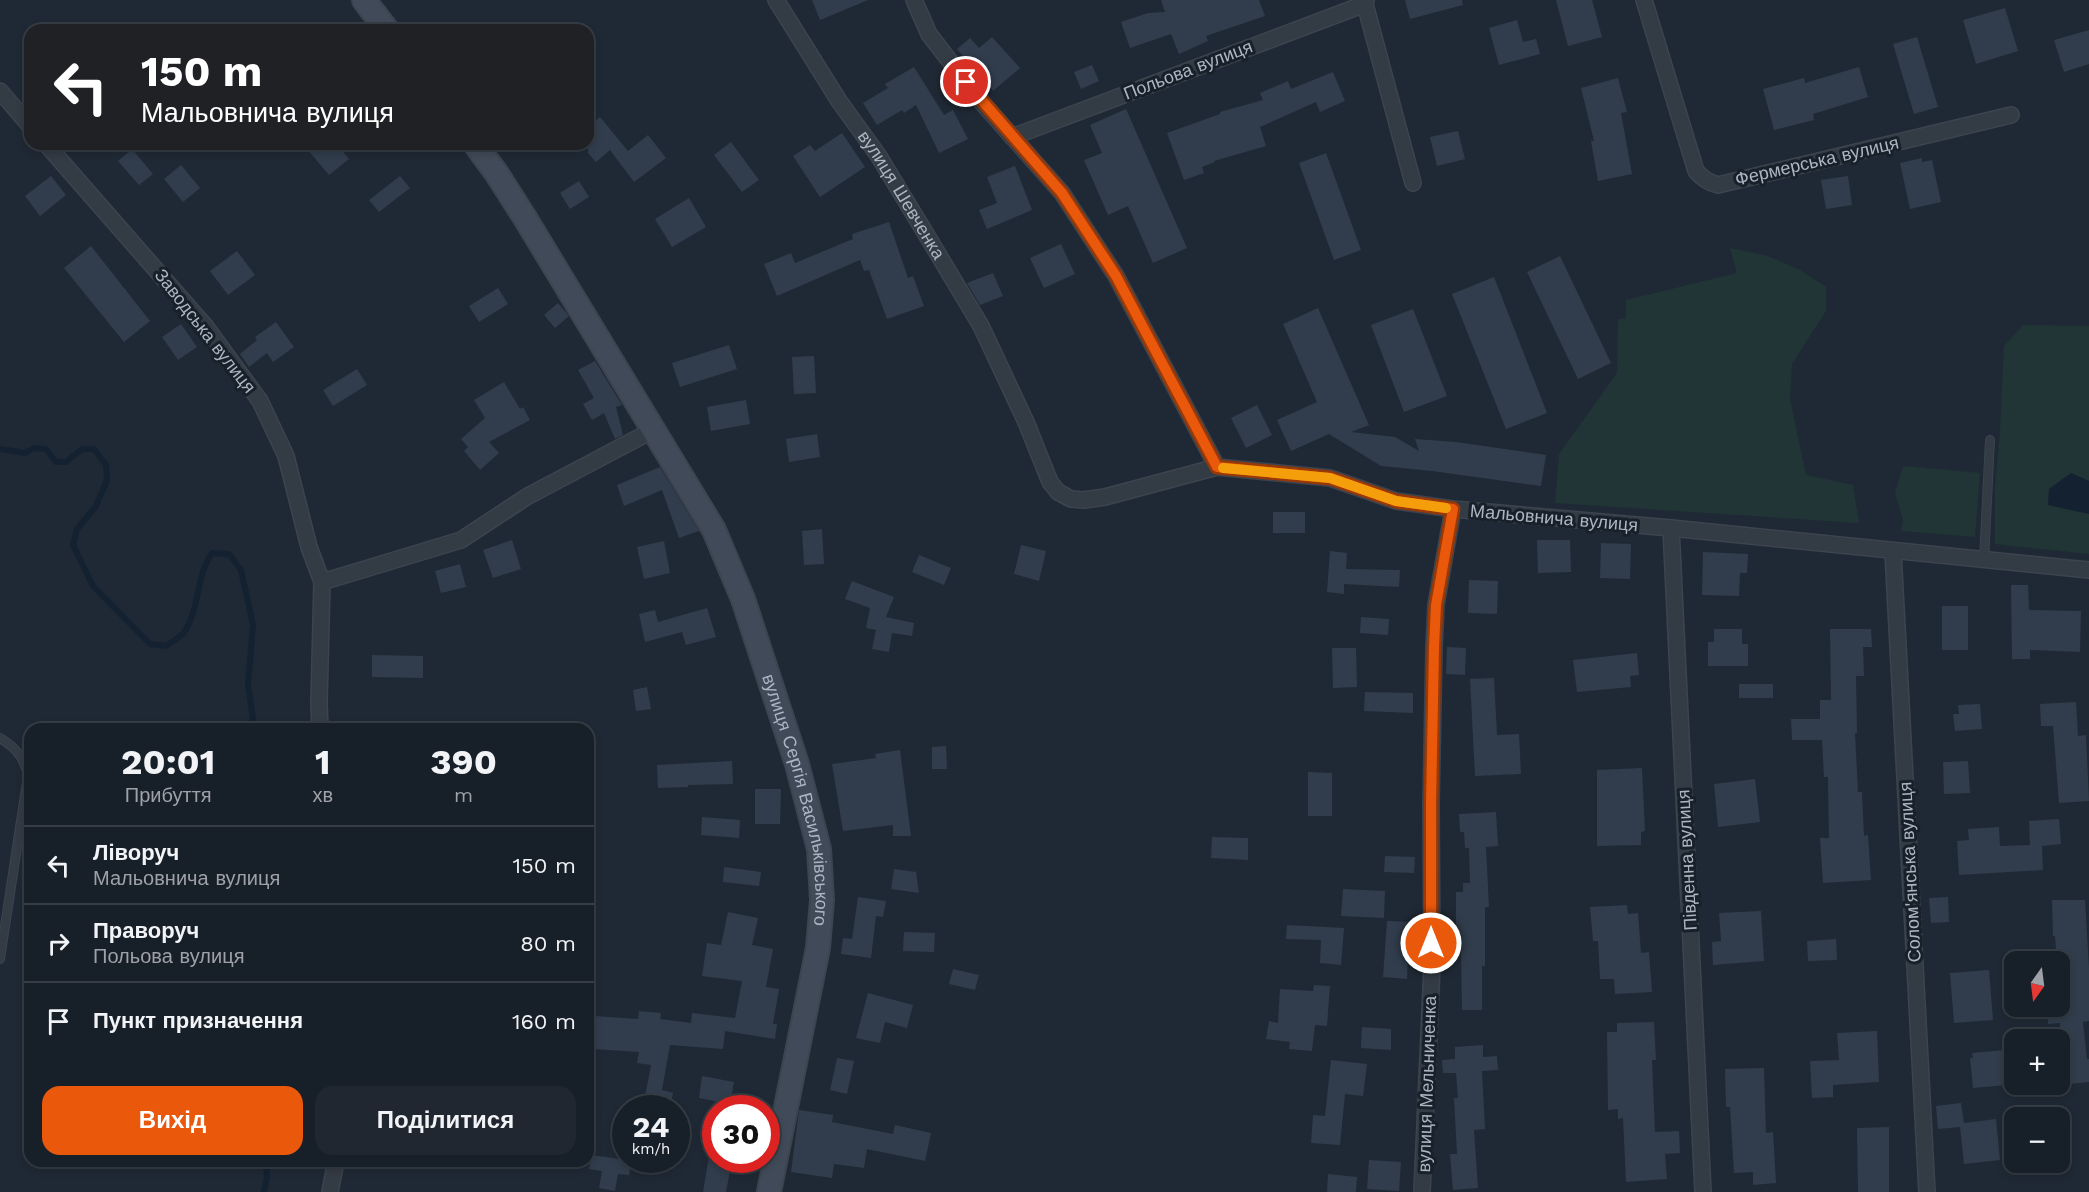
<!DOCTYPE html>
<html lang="uk">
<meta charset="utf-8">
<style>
body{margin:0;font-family:"Work Sans",sans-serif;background:#202730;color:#f1f3f6;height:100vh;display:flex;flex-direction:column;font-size:22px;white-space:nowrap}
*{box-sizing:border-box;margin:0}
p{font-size:20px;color:#9ea2a8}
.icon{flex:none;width:33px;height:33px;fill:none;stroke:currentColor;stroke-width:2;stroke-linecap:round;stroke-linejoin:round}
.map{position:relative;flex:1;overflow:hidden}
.side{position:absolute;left:24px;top:723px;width:570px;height:444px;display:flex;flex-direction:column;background:#171f28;border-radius:18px;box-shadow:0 3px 9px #0003,0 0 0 2px #363d45}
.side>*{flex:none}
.banner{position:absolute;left:24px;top:24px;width:570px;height:126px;border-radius:18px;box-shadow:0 3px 9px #0003,0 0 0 2px #363d45;background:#202124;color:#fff;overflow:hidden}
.needle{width:39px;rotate:194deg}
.fabs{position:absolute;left:2004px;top:951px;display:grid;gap:12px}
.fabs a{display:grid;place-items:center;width:66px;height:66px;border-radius:12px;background:#171f28;box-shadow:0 3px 9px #0003,0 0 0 2px #363d45;font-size:30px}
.speed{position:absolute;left:612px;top:1095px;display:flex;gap:12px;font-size:30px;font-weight:700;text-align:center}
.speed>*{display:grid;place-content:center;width:78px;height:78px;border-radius:50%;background:#171f28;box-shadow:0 3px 9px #0003,0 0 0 2px #363d45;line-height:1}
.speed small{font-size:15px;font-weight:400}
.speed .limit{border:9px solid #d22;background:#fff;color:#111}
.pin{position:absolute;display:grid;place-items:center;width:51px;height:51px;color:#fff;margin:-26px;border:3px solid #fff;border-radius:50%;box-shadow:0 2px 6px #0007}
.me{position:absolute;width:66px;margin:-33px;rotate:0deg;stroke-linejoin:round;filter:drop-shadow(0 0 4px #0008)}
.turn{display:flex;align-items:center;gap:21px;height:126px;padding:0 18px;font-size:27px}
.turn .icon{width:78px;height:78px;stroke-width:2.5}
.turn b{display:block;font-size:42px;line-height:51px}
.eta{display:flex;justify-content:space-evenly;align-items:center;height:102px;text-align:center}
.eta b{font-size:36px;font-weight:700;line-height:42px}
.button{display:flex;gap:12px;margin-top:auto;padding:12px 18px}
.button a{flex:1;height:69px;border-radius:18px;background:#ea580c;color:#fff;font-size:24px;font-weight:700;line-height:69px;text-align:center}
.button a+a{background:#202730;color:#f1f3f6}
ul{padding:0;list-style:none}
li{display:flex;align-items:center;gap:18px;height:78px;padding:0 18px;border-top:2px solid #363d45}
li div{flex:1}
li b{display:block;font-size:22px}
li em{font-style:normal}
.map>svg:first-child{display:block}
.green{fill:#213436}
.water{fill:#142131}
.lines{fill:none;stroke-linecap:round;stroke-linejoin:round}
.stream{stroke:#142131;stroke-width:6}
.building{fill:#313d4c}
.lane-casing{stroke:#3c444f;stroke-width:10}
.street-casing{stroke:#3c444f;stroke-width:18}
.secondary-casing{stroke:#3c444f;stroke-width:26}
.lane{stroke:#333b45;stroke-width:8}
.street{stroke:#333b45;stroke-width:15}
.secondary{stroke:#414a58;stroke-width:22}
.route-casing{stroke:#983908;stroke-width:15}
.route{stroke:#ea580c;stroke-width:10}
.slow{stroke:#f59e0b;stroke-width:10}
.labels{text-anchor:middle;stroke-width:6;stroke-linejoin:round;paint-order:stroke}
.street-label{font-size:18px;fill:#acb6c3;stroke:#18202a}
</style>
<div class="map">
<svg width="2089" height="1192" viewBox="0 0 2089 1192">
<rect width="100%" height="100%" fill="#1f2935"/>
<g class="green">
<polygon points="1730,248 1768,256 1800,270 1826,287 1826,311 1792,364 1790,399 1806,475 1853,485 1859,523 1555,503 1559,454 1617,373 1618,319 1626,319 1626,300 1737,273"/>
<polygon points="2023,325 2089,326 2089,554 1995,544 1995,487 2000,431 2004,346"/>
<polygon points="1903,466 1980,473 1975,537 1901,531 1903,520 1895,493"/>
</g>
<polygon class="water" points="2071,473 2089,481 2089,514 2048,505 2049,489"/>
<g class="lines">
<g class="stream">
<path d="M0 449 25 453 34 448 46 449 56 462H66L82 449H94L106 465 107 480 96 506 77 529 73 545 93 586 150 644 166 646C172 642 181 637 185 631 200 607 196 576 212 553L229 554 241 570 253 625 248 684 253 719 248 729"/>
<polyline points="264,1192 267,1177 266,1161"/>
</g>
</g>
<g class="building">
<polygon points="812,0 868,0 820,20"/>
<polygon points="1161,0 1259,0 1265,16 1206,36 1208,41 1179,54 1171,34 1130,48 1121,22 1148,13 1165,12"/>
<polygon points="1405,0 1462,0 1463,5 1410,19"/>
<polygon points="1556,0 1592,0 1602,37 1568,46"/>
<polygon points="2005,8 2018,51 1976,64 1963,20"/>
<polygon points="1517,20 1523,42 1536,39 1540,54 1499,65 1489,28"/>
<polygon points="2089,30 2089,64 2064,72 2054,40"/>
<polygon points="992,37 1020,68 993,91 957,49 970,38 979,48"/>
<polygon points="1917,37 1938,107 1914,114 1893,44"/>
<polygon points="1092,65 1099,81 1081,89 1074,72"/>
<polygon points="914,67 944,115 953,110 968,139 939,153 916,105 904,113 902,110 877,125 863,103 888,88 885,84"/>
<polygon points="1859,67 1868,97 1813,114 1814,120 1774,130 1763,89 1804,78 1805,83"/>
<polygon points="1333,72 1345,101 1320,112 1316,102 1260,127 1266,146 1214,161 1215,162 1202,167 1204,173 1184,180 1167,133 1220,114 1220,112 1263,100 1260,93 1288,81 1291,89"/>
<polygon points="1618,78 1627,112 1621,113 1632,174 1598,181 1591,141 1594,141 1581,88"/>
<polygon points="1126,109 1187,248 1153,263 1128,206 1108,215 1084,160 1102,153 1090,125"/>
<polygon points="600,117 628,151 648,135 666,158 634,182 610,150 596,162 588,153 588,127"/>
<polygon points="1458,131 1465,159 1437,166 1430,137"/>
<polygon points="842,133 865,167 820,197 793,156 810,145 815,151"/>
<polygon points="731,142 759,180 742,192 714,155"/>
<polygon points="303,144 337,144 349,159 329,175"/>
<polygon points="132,149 153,174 139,185 118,161"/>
<polygon points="1326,153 1361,250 1334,260 1299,163"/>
<polygon points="1922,158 1922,162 1932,160 1941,202 1910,209 1900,163"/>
<polygon points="181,165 200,188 183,202 164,179"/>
<polygon points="1015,166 1032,210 987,229 979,210 997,203 987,177"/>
<polygon points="51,176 66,195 40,216 25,196"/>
<polygon points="400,176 410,188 379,212 369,200"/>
<polygon points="1848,176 1852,205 1826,209 1821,180"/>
<polygon points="579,181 589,197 570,209 560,193"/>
<polygon points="689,198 706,227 672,247 655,219"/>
<polygon points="889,222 908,278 913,276 924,306 887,319 869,270 864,271 860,260 777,296 764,264 791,253 795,263 853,239 852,234"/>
<polygon points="1061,244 1075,274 1044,288 1030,258"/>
<polygon points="91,246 150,321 124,342 64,268"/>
<polygon points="237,251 255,275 228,295 210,271"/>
<polygon points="1560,256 1611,363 1578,379 1527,272"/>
<polygon points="993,273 1003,296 980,305 967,283"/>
<polygon points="1494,277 1547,413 1506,429 1452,294"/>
<polygon points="498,288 508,304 479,322 469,306"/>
<polygon points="558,303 569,316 555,328 544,315"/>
<polygon points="1318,308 1369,425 1351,432 1395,437 1419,451 1415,439 1456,442 1546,455 1541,486 1432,471 1381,466 1329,434 1291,451 1277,420 1317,402 1283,324"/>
<polygon points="1413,309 1447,396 1404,412 1371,325"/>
<polygon points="276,322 294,347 273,362 267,353 249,367 240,354 257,340 255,337"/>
<polygon points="181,324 197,347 178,360 162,337"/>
<polygon points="729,345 737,369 680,387 672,363"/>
<polygon points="814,356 816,393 794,394 792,357"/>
<polygon points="595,361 622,405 616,407 623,435 615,439 604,413 592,420 583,404 594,398 578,370"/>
<polygon points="357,369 367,385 333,406 323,390"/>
<polygon points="504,382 520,409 523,407 530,420 489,442 499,453 480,470 464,451 468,447 461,439 485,418 474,400"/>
<polygon points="746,400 750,424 711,431 707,407"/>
<polygon points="1257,405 1272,435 1246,448 1231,418"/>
<polygon points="817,434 820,457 789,462 786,439"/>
<polygon points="660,467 699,531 679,538 662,490 624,506 617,485"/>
<rect x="1273" y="512" width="32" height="21"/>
<polygon points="822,529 824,564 804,565 802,531"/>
<polygon points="512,540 521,569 493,578 483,550"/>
<polygon points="1537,540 1570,540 1571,572 1538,573"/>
<polygon points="664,541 670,573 644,579 637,547"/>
<polygon points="1601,543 1631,544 1630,579 1600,578"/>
<polygon points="1021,545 1046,551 1039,581 1014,574"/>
<polygon points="1330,551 1347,553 1346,569 1400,570 1399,587 1344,584 1344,594 1327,592"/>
<polygon points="1703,552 1748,554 1747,573 1740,573 1739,596 1702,595"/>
<polygon points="919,555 951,568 944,585 912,572"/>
<polygon points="460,564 466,587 441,593 435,571"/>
<polygon points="1469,580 1498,581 1497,614 1468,613"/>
<polygon points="852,581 894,597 886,617 914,623 912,636 892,633 889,652 872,649 876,630 866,628 870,608 845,599"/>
<polygon points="2011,585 2028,585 2029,610 2081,611 2080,652 2030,650 2030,659 2012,659"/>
<rect x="1942" y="606" width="26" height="44"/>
<polygon points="707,608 716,637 686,645 682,632 645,642 639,614 655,610 658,622"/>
<polygon points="1361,617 1389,619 1388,635 1360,633"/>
<polygon points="1714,629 1742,629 1742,644 1748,644 1748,666 1708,666 1708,642 1714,642"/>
<polygon points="1830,629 1871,629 1872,647 1863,647 1864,676 1856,676 1857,733 1855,733 1858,792 1862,792 1864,836 1868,835 1871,880 1823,883 1820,838 1829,838 1828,777 1824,777 1822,740 1792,740 1791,719 1820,719 1820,700 1831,700"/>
<polygon points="1447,647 1466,648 1465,675 1446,674"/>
<polygon points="1332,648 1356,648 1357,687 1333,688"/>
<polygon points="1637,653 1639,675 1630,676 1631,687 1577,692 1573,660"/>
<polygon points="372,655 423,656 423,678 372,677"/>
<polygon points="1494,678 1497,735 1519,734 1521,774 1475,776 1470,679"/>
<rect x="1739" y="684" width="34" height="14"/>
<polygon points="647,687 651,709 636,711 633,690"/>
<polygon points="1365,692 1413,693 1413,713 1364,711"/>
<polygon points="2076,702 2078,736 2086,735 2089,801 2059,803 2053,726 2041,726 2040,704"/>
<polygon points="1980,704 1982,729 1955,731 1953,714 1959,714 1958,705"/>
<polygon points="946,746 947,769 932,769 932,747"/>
<polygon points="900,750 911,836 893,836 893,825 843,831 832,764 876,758 875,754"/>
<polygon points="732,761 733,784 688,785 688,787 658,788 657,765"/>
<polygon points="1968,761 1970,793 1944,794 1943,762"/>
<polygon points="1642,768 1645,831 1641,832 1641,845 1597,846 1597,770"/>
<polygon points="1308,772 1332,773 1332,816 1308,816"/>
<polygon points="1755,779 1760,822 1718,827 1714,784"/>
<polygon points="755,789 781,789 780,824 755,824"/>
<polygon points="1496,812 1498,846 1486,847 1489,907 1485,907 1485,966 1482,966 1482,1010 1462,1010 1461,953 1456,953 1456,892 1463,892 1463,883 1470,883 1469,848 1465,848 1464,832 1460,832 1459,814"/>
<polygon points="702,817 740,820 739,838 701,835"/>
<polygon points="2059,819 2061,844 2042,846 2043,870 1959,875 1957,841 1969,840 1968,829 1999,827 2000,846 2030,845 2029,821"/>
<polygon points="1212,837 1248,838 1248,860 1211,858"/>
<polygon points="1385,856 1415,857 1414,873 1384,872"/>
<polygon points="724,867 761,872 759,886 723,882"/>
<polygon points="894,869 916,872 919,893 891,889"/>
<polygon points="1343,889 1385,891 1384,918 1341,916"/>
<polygon points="858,897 886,901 883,917 876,916 871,958 841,954 843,938 852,939"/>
<polygon points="1948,897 1949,922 1931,923 1929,898"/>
<polygon points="2052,900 2085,900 2089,968 2089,1021 2083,1022 2087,1059 2089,1059 2089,1082 2060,1085 2060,1023 2048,1024 2047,1006 2060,1006 2060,962 2057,962 2055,936 2053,936"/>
<polygon points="1627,905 1628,914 1638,913 1641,953 1649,952 1652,992 1615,994 1614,979 1600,979 1598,941 1593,941 1590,907"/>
<polygon points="1761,911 1764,961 1713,965 1712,942 1721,941 1719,913"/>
<polygon points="728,912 758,918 752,945 773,949 766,987 779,989 773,1024 777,1024 775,1039 725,1031 723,1049 670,1045 662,1090 673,1093 670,1107 644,1102 651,1065 637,1063 639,1052 593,1049 595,1016 638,1019 639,1011 661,1013 660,1019 691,1023 692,1013 735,1018 742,981 702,976 707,943 721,945"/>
<polygon points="1387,921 1413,922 1411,952 1408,952 1407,979 1383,977"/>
<polygon points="1287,925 1344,928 1341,965 1320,963 1321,940 1286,939"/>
<polygon points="904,932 935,933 934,952 903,951"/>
<polygon points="1836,939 1837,960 1808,961 1807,941"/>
<polygon points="953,969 979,975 975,990 949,984"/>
<polygon points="1989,970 1993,1020 1954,1023 1950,973"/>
<polygon points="1314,985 1330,986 1327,1026 1315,1025 1312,1051 1289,1049 1290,1042 1266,1039 1269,1021 1278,1023 1280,989 1313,991"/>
<polygon points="868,993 913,1005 907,1028 885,1022 880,1043 856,1038"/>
<polygon points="1654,1022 1656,1060 1652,1060 1655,1132 1679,1131 1680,1153 1665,1154 1667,1179 1626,1182 1623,1118 1618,1119 1618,1109 1608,1110 1607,1032 1617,1032 1617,1023"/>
<polygon points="1362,1027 1391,1029 1391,1050 1361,1048"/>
<polygon points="1877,1031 1879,1082 1833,1085 1833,1097 1812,1098 1810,1061 1839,1060 1837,1033"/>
<polygon points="1483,1045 1483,1057 1497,1056 1498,1070 1482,1071 1485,1129 1474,1130 1478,1188 1453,1190 1450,1154 1457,1154 1454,1098 1458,1098 1456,1073 1443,1073 1442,1060 1455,1059 1455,1047"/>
<polygon points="2004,1050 2007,1085 1973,1088 1970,1058 1973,1058 1972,1053"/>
<polygon points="837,1058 854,1061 847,1094 830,1090"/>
<polygon points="1331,1060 1367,1064 1363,1096 1345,1094 1340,1145 1311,1143 1313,1115 1325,1116"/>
<polygon points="1764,1068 1766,1133 1773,1132 1776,1183 1753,1185 1753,1172 1734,1173 1730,1107 1726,1107 1725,1069"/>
<polygon points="702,1076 734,1082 730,1104 699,1098"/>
<polygon points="1961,1103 1964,1123 1996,1119 2000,1160 1964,1164 1960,1127 1938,1129 1936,1106"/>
<polygon points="799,1110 833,1115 832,1122 893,1134 895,1125 931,1133 925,1161 867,1149 864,1168 834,1164 832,1178 791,1172"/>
<polygon points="1889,1127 1889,1192 1858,1192 1857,1128"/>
<polygon points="592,1155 632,1161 629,1175 618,1174 615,1191 599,1188 602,1171 589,1169"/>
<polygon points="709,1156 716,1157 716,1160 732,1160 726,1192 703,1192"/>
<polygon points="1369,1160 1401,1162 1399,1191 1367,1189"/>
<polygon points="1328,1174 1357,1177 1356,1192 1327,1192"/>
</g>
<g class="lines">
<g class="lane-casing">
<g id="lane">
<polyline points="1984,560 1990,440"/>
<path d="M0 738C16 748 23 756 28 775L0 959"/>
</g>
</g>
<g class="street-casing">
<g id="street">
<path id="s1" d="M776 0 839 101 878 155 932 244 981 326 1026 422 1050 482 1058 492 1071 499 1084 500 1105 497 1217 467 1330 478 1396 501 1453 509 1671 528 2089 570"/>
<polyline points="914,0 929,34 978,98 1062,193 1116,276 1217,467"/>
<polyline points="1366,0 1365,4 1413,183"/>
<path d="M1644 0 1696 171C1703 179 1708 182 1718 185L2011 115"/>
<polyline points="0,91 30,126"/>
<polyline points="1012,137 1365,4"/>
<polyline points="46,144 206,327 260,401 286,456 309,547 322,582 319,703 320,729"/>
<polyline points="1671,528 1703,1192"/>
<polyline points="1893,552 1927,1192"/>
<polyline points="322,582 461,540 528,496 655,429"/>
<polyline points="330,1192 336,1161"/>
<polyline points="1422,1192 1432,966 1431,805 1434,647 1436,605 1453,509"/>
</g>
</g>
<g class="secondary-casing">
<g id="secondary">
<polyline points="364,0 387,30"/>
<path id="s2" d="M475 144 497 174 525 218 714 530 743 599 797 764 819 849 822 900 818 948 769 1192"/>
</g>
</g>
<use href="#lane" class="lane"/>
<use href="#street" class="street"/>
<use href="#secondary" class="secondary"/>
</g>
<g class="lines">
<g class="route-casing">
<polyline id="route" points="966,82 1062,193 1116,276 1217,467 1330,478 1396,501 1453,509 1436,605 1434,647 1431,805 1431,943"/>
</g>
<use href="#route" class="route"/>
<polyline class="slow" points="1223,468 1330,478 1396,501 1446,508"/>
</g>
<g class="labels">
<g class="street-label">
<text transform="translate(1188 70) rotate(-21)" y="6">Польова вулиця</text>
<text transform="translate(1817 161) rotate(-13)" y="6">Фермерська вулиця</text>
<text dy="6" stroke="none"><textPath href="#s1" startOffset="232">вулиця Шевченка</textPath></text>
<text transform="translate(205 331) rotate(52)" y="6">Заводська вулиця</text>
<text transform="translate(1554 518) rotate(5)" y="6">Мальовнича вулиця</text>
<text dy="6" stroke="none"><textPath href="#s2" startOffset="738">вулиця Сергія Васильківського</textPath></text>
<text transform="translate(1687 860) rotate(-93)" y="6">Південна вулиця</text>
<text transform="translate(1910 872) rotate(-93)" y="6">Солом'янська вулиця</text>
<text transform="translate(1427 1084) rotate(-88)" y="6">вулиця Мельниченка</text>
</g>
</g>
</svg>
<div class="fabs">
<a><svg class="needle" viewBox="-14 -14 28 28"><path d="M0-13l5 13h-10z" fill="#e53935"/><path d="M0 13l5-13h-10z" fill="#9ea2a8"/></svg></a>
<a>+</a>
<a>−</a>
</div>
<div class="speed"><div>24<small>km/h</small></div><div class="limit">30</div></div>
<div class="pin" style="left:966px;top:82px;background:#d93025"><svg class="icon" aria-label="arrive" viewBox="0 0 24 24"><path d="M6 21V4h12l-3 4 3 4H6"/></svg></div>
<svg class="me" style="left:1431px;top:943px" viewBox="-20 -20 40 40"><circle r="17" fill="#ea580c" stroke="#fff" stroke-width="3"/><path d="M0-11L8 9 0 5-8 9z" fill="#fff"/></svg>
<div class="banner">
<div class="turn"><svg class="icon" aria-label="left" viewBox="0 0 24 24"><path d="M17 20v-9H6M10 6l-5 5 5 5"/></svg><div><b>150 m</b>Мальовнича вулиця</div></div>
</div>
<section class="side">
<div class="eta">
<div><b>20:01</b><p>Прибуття</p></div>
<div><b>1</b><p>хв</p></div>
<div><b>390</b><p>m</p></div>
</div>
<ul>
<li><svg class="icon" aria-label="left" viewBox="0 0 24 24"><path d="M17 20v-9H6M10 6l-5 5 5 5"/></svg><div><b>Ліворуч</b><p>Мальовнича вулиця</p></div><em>150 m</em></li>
<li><svg class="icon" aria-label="right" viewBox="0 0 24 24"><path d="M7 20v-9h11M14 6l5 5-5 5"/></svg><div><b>Праворуч</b><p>Польова вулиця</p></div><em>80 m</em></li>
<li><svg class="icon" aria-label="arrive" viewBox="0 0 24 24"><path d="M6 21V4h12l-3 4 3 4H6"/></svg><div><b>Пункт призначення</b></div><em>160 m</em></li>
</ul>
<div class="button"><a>Вихід</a><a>Поділитися</a></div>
</section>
</div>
